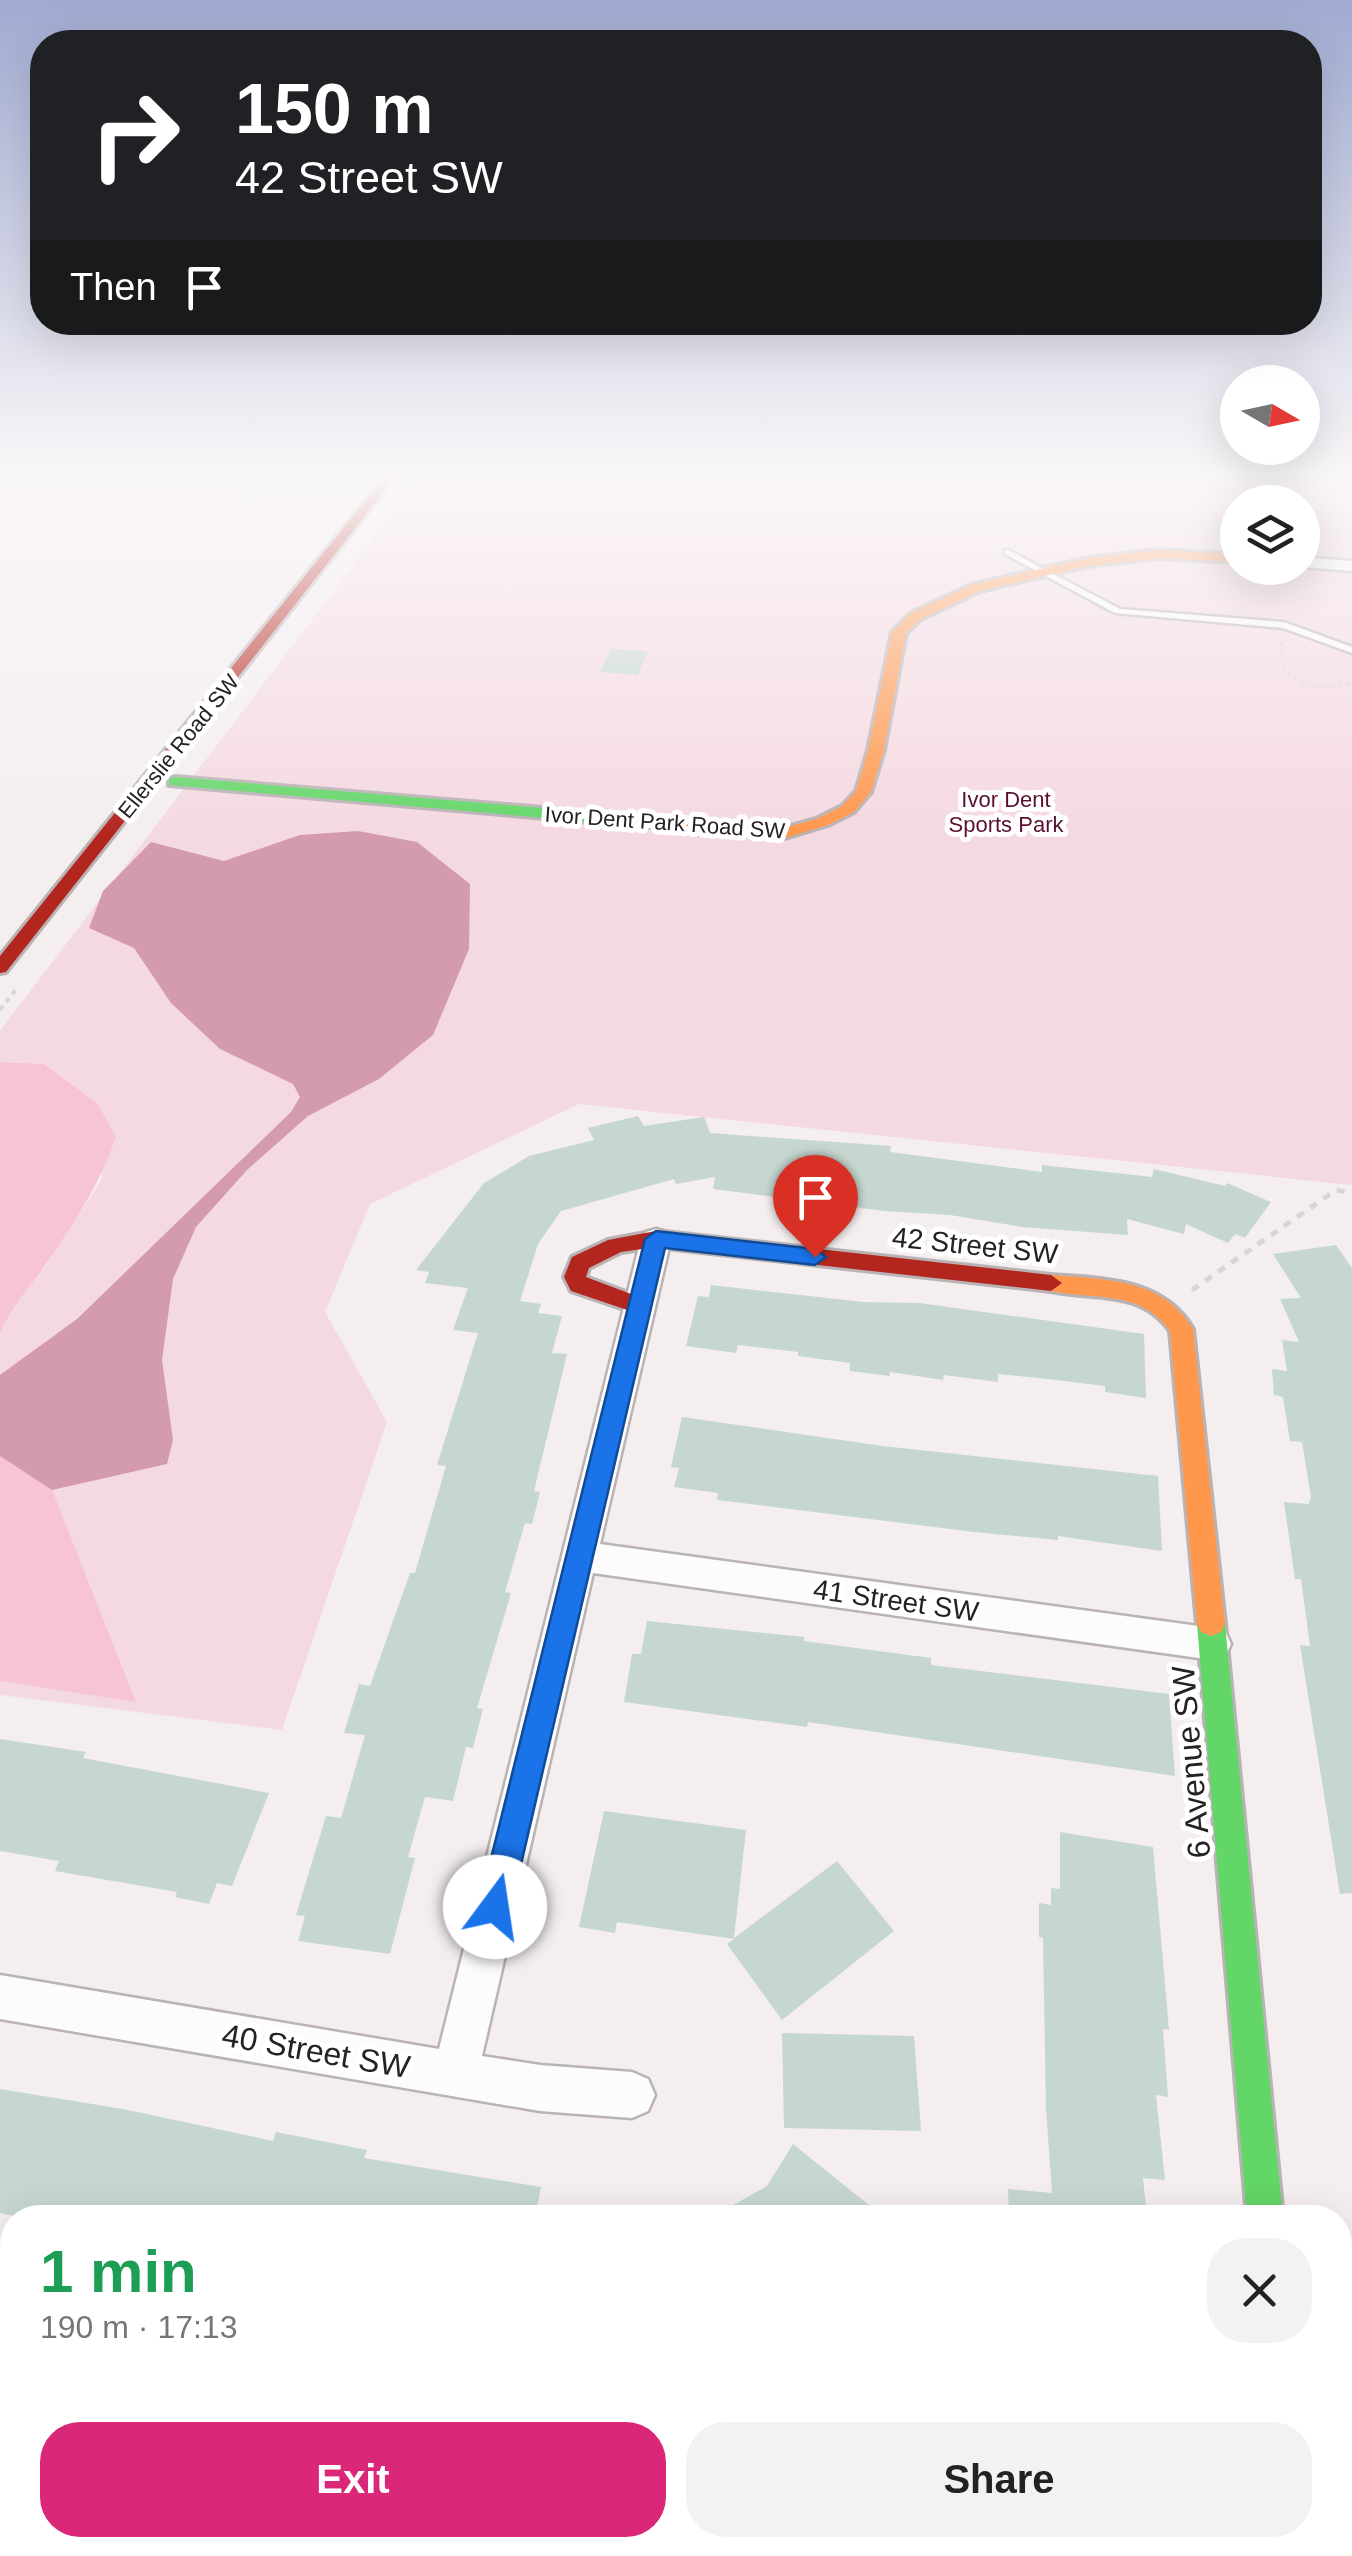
<!DOCTYPE html>
<meta charset="utf-8">
<style>
body{margin:0;font-family:Arial,sans-serif;background:#f2f2f2;color:#222;height:100vh;display:flex;flex-direction:column;font-size:38px;white-space:nowrap}
*{box-sizing:border-box;margin:0}
p{font-size:32px;color:#767676}
.icon{flex:none;width:55px;height:55px;fill:none;stroke:currentColor;stroke-width:2;stroke-linecap:round;stroke-linejoin:round}
.map{position:relative;flex:1;overflow:hidden}
.drawer{position:absolute;left:0px;top:2205px;width:1352px;height:352px;display:flex;flex-direction:column;background:#fff;border-radius:40px 40px 0 0;box-shadow:0 10px 40px #0002}
.drawer>*{flex:none}
.hud{position:absolute;left:30px;top:30px;width:1292px;height:305px;border-radius:40px;box-shadow:0 10px 40px #0002;background:#202124;color:#fff;overflow:hidden}
.needle{width:65px;rotate:99deg}
.controls{position:absolute;left:1220px;top:365px;display:grid;gap:20px}
.controls a{display:grid;place-items:center;width:100px;height:100px;border-radius:50%;background:#fff;box-shadow:0 10px 40px #0002;font-size:50px}
.pin{position:absolute;display:grid;place-items:center;width:85px;height:85px;color:#fff;margin:-102px -42px;border-radius:50% 50% 50% 0;rotate:-45deg;box-shadow:0 0 10px #0007}
.pin .icon{rotate:45deg}
.me{position:absolute;width:110px;margin:-55px;rotate:14deg;stroke-linejoin:round;filter:drop-shadow(0 0 8px #0008)}
.turn{display:flex;align-items:center;gap:35px;height:210px;padding:0 40px;font-size:45px}
.turn .icon{width:130px;height:130px;stroke-width:2.5}
.turn b{display:block;font-size:70px;line-height:85px}
.then{display:flex;align-items:center;height:95px;padding:0 40px;background:#0003;gap:20px;font-size:38px}
.round{display:grid;place-items:center;flex:none;width:105px;height:105px;border-radius:40px;background:#f2f2f2}
.overview{display:flex;align-items:center;justify-content:space-between;height:170px;padding:0 40px}
h1{font-size:60px;font-weight:700;line-height:75px;color:#1e9e55}
.cta{display:flex;gap:20px;margin-top:auto;padding:20px 40px}
.cta a{flex:1;height:115px;border-radius:40px;background:#db2777;color:#fff;font-size:40px;font-weight:700;line-height:115px;text-align:center}
.cta a+a{background:#f2f2f2;color:#222}
.map>svg:first-child{display:block}
.green{fill:#f5d9e1;fill-rule:evenodd}
.forest{fill:#f6c4d5}
.water{fill:#d49aaf}
.building{fill:#c6d7d0}
.lines{fill:none;stroke-linecap:round;stroke-linejoin:round}
.lane-casing{stroke:#b9b3b5;stroke-width:5}
.street-casing{stroke:#b9b3b5;stroke-width:5}
.fast-casing{stroke:#b9b3b5;stroke-width:6}
.slow-casing{stroke:#b9b3b5;stroke-width:6}
.jam-casing{stroke:#b9b3b5;stroke-width:6}
.path-far2{stroke:#d8d5d6;stroke-width:2.5;stroke-dasharray:4 4;stroke-linecap:butt}
.path-far1{stroke:#d8d5d6;stroke-width:4;stroke-dasharray:5 5;stroke-linecap:butt}
.path{stroke:#d8d5d6;stroke-width:5;stroke-dasharray:8 8;stroke-linecap:butt}
.lane{fill:#fdfcfd;fill-rule:evenodd}
.street{fill:#fdfcfd;fill-rule:evenodd}
.fast{fill:#63d668;fill-rule:evenodd}
.slow{fill:#ff974d;fill-rule:evenodd}
.jam{fill:#b3261e;fill-rule:evenodd}
.route{fill:#1a73e8;stroke:#114b97;stroke-width:2.5}
.labels{text-anchor:middle;stroke-width:10;stroke-linejoin:round;paint-order:stroke}
.far-street-label{font-size:22px;fill:#262122;stroke:#fff}
.far-park-label{font-size:22px;fill:#591032;stroke:#fff}
.street-label{font-size:28px;fill:#262122;stroke:#fff}
.near-street-label{font-size:32px;fill:#262122;stroke:#fff}
</style>
<div class="map">
<svg width="1352" height="2556" viewBox="0 0 1352 2556">
<rect width="100%" height="100%" fill="#f4eeef"/>
<g class="green">
<path d="M422 475H1352V1185L579 1104 370 1204 325 1312 387 1422 282 1730 0 1695V1681L135 1701 0 1456V1333L11 1308 46 1265 102 1179 97 1103 44 1064 0 1062V1031ZM1238 502H1302V568H1238Z"/>
<polygon points="1340,2508 1352,2508 1352,2556 1011,2556 1031,2545 1340,2545"/>
</g>
<g class="forest">
<path d="M0 1062 44 1064 97 1103 116 1137C100 1183 76 1221 48 1261 31 1286 12 1305 0 1333Z"/>
<polygon points="0,1454 52,1490 136,1702 0,1681"/>
</g>
<polygon class="water" points="358,831 417,842 470,884 469,949 433,1035 379,1079 308,1116 247,1170 196,1227 173,1279 162,1360 173,1440 167,1464 52,1490 0,1456 0,1375 77,1319 291,1112 300,1097 293,1084 220,1049 171,1003 134,948 89,928 103,891 151,842 224,861 300,835"/>
<g class="building">
<polygon points="611,649 648,651 638,675 600,672"/>
<polygon points="638,1116 644,1126 704,1117 710,1133 891,1146 890,1152 1042,1172 1042,1165 1152,1177 1154,1169 1225,1186 1227,1183 1271,1202 1245,1238 1235,1234 1228,1243 1186,1224 1184,1234 1127,1219 1128,1235 1022,1227 950,1215 884,1211 713,1189 715,1177 676,1184 674,1179 561,1211 538,1244 520,1301 541,1304 538,1313 562,1316 552,1353 567,1354 534,1491 540,1492 532,1524 525,1523 505,1592 511,1593 477,1708 483,1709 473,1748 466,1747 453,1801 425,1797 408,1857 415,1858 390,1954 298,1941 305,1916 296,1915 326,1816 341,1818 365,1735 344,1733 359,1684 370,1686 410,1573 415,1573 446,1466 437,1465 478,1333 453,1330 468,1288 425,1283 429,1272 416,1270 484,1183 529,1156 594,1140 588,1128"/>
<polygon points="1336,1245 1352,1268 1352,1893 1340,1894 1300,1645 1310,1646 1301,1579 1295,1579 1284,1502 1309,1504 1311,1497 1302,1442 1290,1441 1283,1397 1274,1395 1272,1369 1287,1371 1282,1340 1299,1342 1280,1299 1301,1298 1273,1254"/>
<polygon points="711,1285 864,1302 919,1303 1144,1334 1146,1398 1105,1392 1105,1386 1047,1379 998,1374 998,1382 944,1375 943,1380 890,1372 890,1376 850,1371 850,1363 798,1356 798,1352 738,1345 736,1353 686,1346 698,1296 709,1297"/>
<polygon points="682,1417 883,1446 1158,1476 1162,1551 1058,1536 1058,1540 974,1532 717,1500 718,1493 674,1487 679,1468 671,1467"/>
<polygon points="647,1621 804,1637 804,1641 931,1658 931,1665 1169,1694 1175,1776 808,1722 807,1727 624,1702 632,1654 641,1654"/>
<polygon points="0,1739 86,1752 83,1758 269,1793 232,1886 217,1883 209,1904 175,1897 177,1892 55,1871 59,1861 0,1851"/>
<polygon points="604,1811 746,1830 734,1938 837,1861 894,1931 782,2020 727,1944 734,1939 617,1922 615,1933 579,1927"/>
<polygon points="1060,1832 1153,1847 1169,2030 1163,2029 1168,2097 1156,2095 1165,2180 1143,2178 1147,2218 1009,2218 1008,2189 1052,2193 1046,2109 1043,1938 1039,1937 1039,1903 1051,1905 1051,1888 1060,1889"/>
<polygon points="782,2033 914,2036 921,2131 784,2128"/>
<polygon points="0,2089 123,2109 273,2141 276,2132 367,2150 364,2158 541,2187 535,2218 24,2218 0,2213"/>
<polygon points="793,2144 885,2218 710,2218 767,2186"/>
</g>
<g class="lines">
<g class="lane-casing">
<polygon id="lane" points="1008,550 1120,609 1284,622 1352,647 1352,653 1283,628 1115,613 1005,554 1005,550"/>
</g>
<g class="street-casing">
<g id="street">
<polygon points="1302,557 1352,561 1352,571 1302,567"/>
<polygon points="656,1229 666,1232 671,1239 600,1544 1213,1628 1226,1633 1231,1644 1226,1655 1213,1660 593,1573 482,2056 540,2065 632,2072 648,2079 655,2095 648,2111 632,2118 540,2111 0,2019 0,1975 439,2049 641,1239 646,1232"/>
</g>
</g>
<g class="fast-casing">
<g id="fast">
<polygon points="175,777 603,813 611,818 603,823 169,785 169,779"/>
<polygon points="1211,1612 1221,1616 1225,1624 1283,2218 1247,2218 1197,1624 1201,1616"/>
</g>
</g>
<g class="slow-casing">
<g id="slow">
<polygon points="1157,550 1238,554 1238,562 1157,558 1088,566 980,591 921,619 906,633 884,750 871,792 854,812 828,825 785,838 603,823 595,818 603,813 784,828 816,819 842,806 856,791 868,750 892,632 911,613 971,585 1088,558"/>
<path d="M1051 1275C1103 1279 1163 1278 1193 1329L1225 1624 1221 1632 1211 1636 1201 1632 1197 1624 1170 1331C1138 1286 1088 1302 1043 1289L1040 1283 1043 1277Z"/>
<polygon points="1340,2388 1352,2389 1352,2427 1340,2426"/>
</g>
</g>
<g class="jam-casing">
<g id="jam">
<polygon points="386,475 397,475 6,972 0,973 0,956"/>
<polygon points="656,1231 1051,1275 1062,1283 1051,1291 656,1247 621,1252 589,1268 586,1277 647,1300 650,1306 647,1312 639,1314 571,1291 564,1277 572,1257 608,1240"/>
<polygon points="798,2545 850,2545 846,2556 794,2556"/>
</g>
</g>
<path class="path-far2" d="M1282 642 1280 660C1295 692 1323 687 1352 684"/>
<polyline class="path-far1" points="0,1010 17,988"/>
<polyline class="path" points="1192,1290 1336,1190 1352,1193"/>
<use href="#lane" class="lane"/>
<use href="#street" class="street"/>
<use href="#fast" class="fast"/>
<use href="#slow" class="slow"/>
<use href="#jam" class="jam"/>
</g>
<linearGradient id="sky" x2="0" y2="1"><stop stop-color="#a0aad1"/><stop offset="0.57" stop-color="#faf7f8"/><stop offset="1" stop-color="#faf7f8" stop-opacity="0"/></linearGradient>
<rect width="1352" height="833" fill="url(#sky)"/>
<polygon class="route" points="656,1231 815,1249 826,1257 815,1265 665,1248 511,1907 506,1918 495,1923 484,1918 479,1907 645,1239"/>
<g class="labels">
<g class="far-street-label">
<text transform="translate(178 746) rotate(-51)" y="8">Ellerslie Road SW</text>
<text transform="translate(665 822) rotate(4)" y="8">Ivor Dent Park Road SW</text>
</g>
<g class="far-park-label">
<text x="1006" y="807">Ivor Dent<tspan x="1006" dy="25">Sports Park</tspan></text>
</g>
<g class="street-label">
<text transform="translate(975 1245) rotate(6)" y="10">42 Street SW</text>
<text transform="translate(896 1600) rotate(8)" y="10">41 Street SW</text>
</g>
<g class="near-street-label">
<text transform="translate(1191 1762) rotate(-95)" y="11">6 Avenue SW</text>
<text transform="translate(316 2051) rotate(10)" y="11">40 Street SW</text>
</g>
</g>
</svg>
<div class="controls">
<a><svg class="needle" viewBox="-14 -14 28 28"><path d="M0-13l5 13h-10z" fill="#e53935"/><path d="M0 13l5-13h-10z" fill="#767676"/></svg></a>
<a><svg class="icon" aria-label="layers" viewBox="0 0 24 24"><path d="M12 4l9 5-9 5-9-5zM3 14l9 5 9-5"/></svg></a>
</div>
<div class="pin" style="left:815px;top:1257px;background:#d93025"><svg class="icon" aria-label="arrive" viewBox="0 0 24 24"><path d="M6 21V4h12l-3 4 3 4H6"/></svg></div>
<svg class="me" style="left:495px;top:1907px" viewBox="-20 -20 40 40"><circle r="19" fill="#fff"/><path d="M0-13L10 11 0 6-10 11z" fill="#1a73e8"/></svg>
<div class="hud">
<div class="turn"><svg class="icon" aria-label="right" viewBox="0 0 24 24"><path d="M7 20v-9h11M14 6l5 5-5 5"/></svg><div><b>150 m</b>42 Street SW</div></div>
<div class="then">Then<svg class="icon" aria-label="arrive" viewBox="0 0 24 24"><path d="M6 21V4h12l-3 4 3 4H6"/></svg></div>
</div>
<section class="drawer">
<div class="overview"><div><h1>1 min</h1><p>190 m · 17:13</p></div><a class="round"><svg class="icon" aria-label="close" viewBox="0 0 24 24"><path d="M6 6l12 12M18 6L6 18"/></svg></a></div>
<div class="cta"><a>Exit</a><a>Share</a></div>
</section>
</div>
